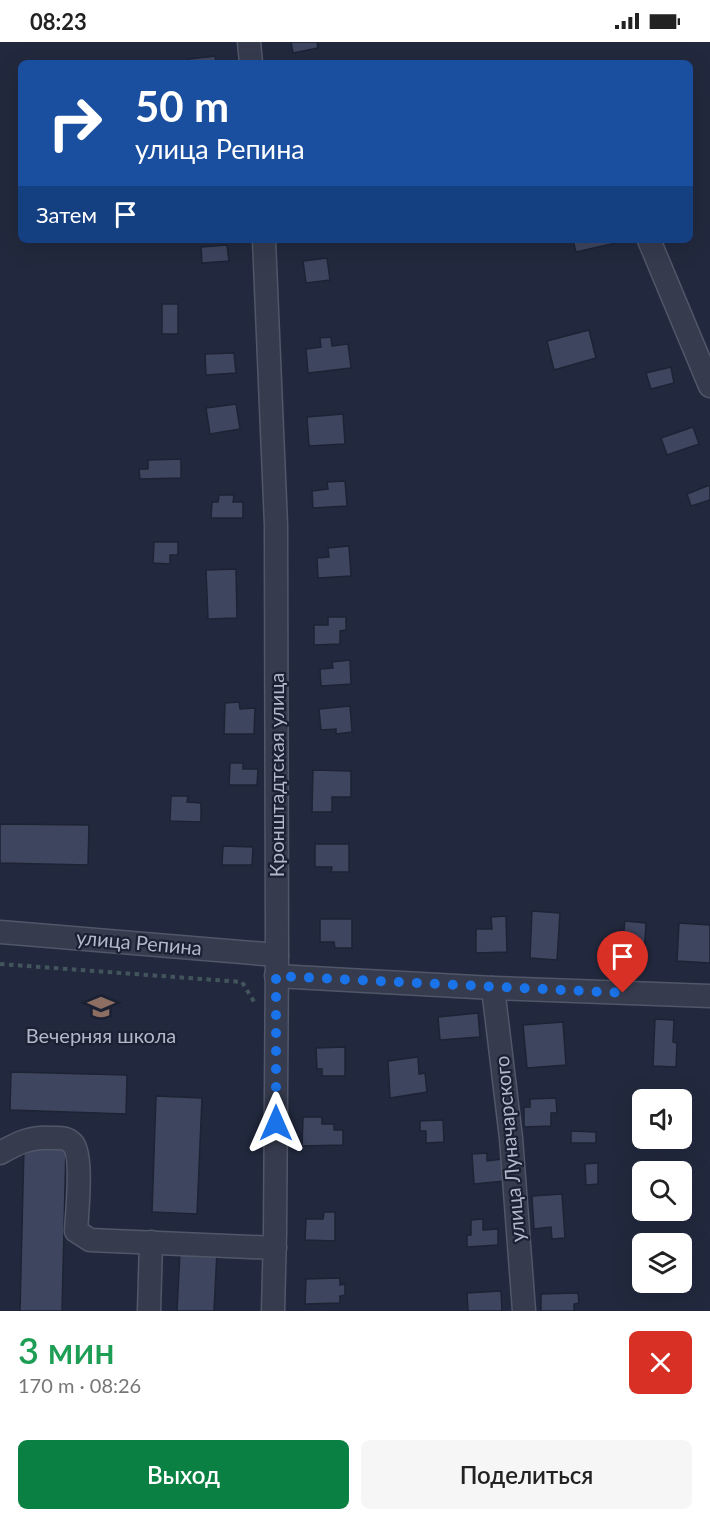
<!DOCTYPE html>
<html lang="ru">
<meta charset="utf-8">
<style>
body{margin:0;font-family:Lato,sans-serif;background:#f6f6f6;color:#222;height:100vh;display:flex;flex-direction:column;font-size:22px;white-space:nowrap}
*{box-sizing:border-box;margin:0}
p{font-size:20px;color:#767676}
.icon{flex:none;width:33px;height:33px;fill:none;stroke:currentColor;stroke-width:2;stroke-linecap:round;stroke-linejoin:round}
.map{position:relative;height:1269px;overflow:hidden}
.side{display:flex;flex-direction:column;background:#fff;flex:1}
.side>*{flex:none}
.hud{position:absolute;left:18px;top:18px;width:675px;height:183px;border-radius:9px;box-shadow:0 6px 24px #0002;background:#1a4fa0;color:#fff;overflow:hidden}
.tools{position:absolute;left:632px;top:1047px;display:grid;gap:12px}
.tools a{display:grid;place-items:center;width:60px;height:60px;border-radius:9px;background:#fff;box-shadow:0 6px 24px #0002;font-size:30px}
.pin{position:absolute;display:grid;place-items:center;width:51px;height:51px;color:#fff;margin:-62px -26px;border-radius:50% 50% 50% 0;rotate:-45deg;box-shadow:0 0 6px #0007}
.pin .icon{rotate:45deg}
.me{position:absolute;width:66px;margin:-33px;rotate:0deg;stroke-linejoin:round;filter:drop-shadow(0 0 4px #0008)}
.turn{display:flex;align-items:center;gap:21px;height:126px;padding:0 18px;font-size:27px}
.turn .icon{width:78px;height:78px;stroke-width:2.5}
.turn b{display:block;font-size:42px;line-height:51px}
.then{display:flex;align-items:center;height:57px;padding:0 18px;background:#0003;gap:12px;font-size:22px}
.round{display:grid;place-items:center;flex:none;width:63px;height:63px;border-radius:9px;background:#f6f6f6}
.summary{display:flex;align-items:center;justify-content:space-between;height:102px;padding:0 18px}
h1{font-size:36px;font-weight:600;line-height:45px;color:#1e9e55}
.cta{display:flex;gap:12px;margin-top:auto;padding:12px 18px}
.cta a{flex:1;height:69px;border-radius:9px;background:#0b8043;color:#fff;font-size:24px;font-weight:600;line-height:69px;text-align:center}
.cta a+a{background:#f6f6f6;color:#222}
.status{display:flex;justify-content:space-between;align-items:center;height:42px;padding:0 30px;background:#fff;direction:ltr}
.status svg{height:16px;fill:currentColor}
.map>svg:first-child{display:block}
.building{fill:#3e455f;stroke:#1d2335;stroke-width:1.5}
.lines{fill:none;stroke-linecap:round;stroke-linejoin:round}
.street-casing{stroke:#515769;stroke-width:25}
.path{stroke:#42545c;stroke-width:4;stroke-dasharray:4.5 4.5;stroke-linecap:butt}
.street{stroke:#363c4e;stroke-width:22}
.route{stroke:#1a73e8;stroke-width:10;stroke-dasharray:0 18}
.labels{text-anchor:middle;stroke-width:4.5;stroke-linejoin:round;paint-order:stroke}
.street-label{font-size:20px;fill:#b2b7c9;stroke:#1b2133}
.poi-label{font-size:20px;fill:#b2b7c9;stroke:#1b2133}
</style>
<div class="status"><b>08:23</b><svg viewBox="0 0 49 12"><path d="M0 12V9h3v3zM5 12V6h3v6zM10 12V3h3v9zM15 12V0h3v12zM26 1h20v11H26zM47 4h2v5h-2z"/></svg></div>
<div class="map">
<svg width="710" height="1269" viewBox="0 0 710 1269">
<rect width="100%" height="100%" fill="#22293e"/>
<g class="building">
<polygon points="291,0 317,0 318,6 293,11"/>
<polygon points="215,14 216,21 190,21 189,17"/>
<polygon points="573,198 615,198 616,201 576,210"/>
<polygon points="227,203 229,219 202,221 201,205"/>
<polygon points="327,216 330,238 306,241 303,219"/>
<rect x="162" y="262" width="16" height="30"/>
<polygon points="589,288 596,316 554,328 547,299"/>
<polygon points="331,295 332,304 348,302 351,326 308,331 306,307 321,305 320,296"/>
<polygon points="234,311 236,331 206,333 205,312"/>
<polygon points="671,325 674,341 651,347 646,331"/>
<polygon points="236,362 240,387 210,392 206,366"/>
<polygon points="343,372 345,402 309,404 307,375"/>
<polygon points="693,385 699,402 667,413 661,396"/>
<polygon points="181,417 181,436 140,437 139,427 148,427 148,418"/>
<polygon points="345,439 347,464 313,466 312,449 328,447 327,440"/>
<polygon points="710,443 710,458 691,464 687,452"/>
<polygon points="219,453 234,453 233,460 243,460 243,476 211,476 212,460 218,460"/>
<polygon points="154,500 178,500 178,513 170,513 170,522 153,521"/>
<polygon points="349,504 351,534 318,536 317,516 329,515 328,506"/>
<polygon points="236,527 237,576 208,577 206,528"/>
<polygon points="328,575 346,575 346,588 340,589 340,602 314,603 314,583 328,583"/>
<polygon points="350,618 351,642 321,644 320,627 333,626 332,620"/>
<polygon points="239,660 240,667 255,666 254,692 224,692 225,661"/>
<polygon points="350,664 352,690 336,692 336,687 321,688 319,667"/>
<polygon points="230,721 243,721 243,727 258,727 257,743 229,743"/>
<polygon points="313,728 351,729 351,755 332,755 332,770 312,770"/>
<polygon points="171,754 188,754 187,760 201,761 201,780 170,779"/>
<polygon points="0,782 89,783 88,823 0,821"/>
<polygon points="315,802 349,802 349,830 331,830 332,825 315,825"/>
<polygon points="223,804 253,805 252,823 222,823"/>
<polygon points="532,869 560,871 557,918 530,916"/>
<polygon points="506,874 507,910 476,911 476,887 492,887 491,875"/>
<polygon points="320,877 352,877 352,906 335,906 334,900 320,900"/>
<polygon points="625,879 646,881 644,914 617,912 619,895 623,896"/>
<polygon points="679,881 710,883 710,921 677,919"/>
<polygon points="478,971 480,995 440,998 438,975"/>
<polygon points="655,977 674,978 673,1000 677,1001 676,1025 653,1024"/>
<polygon points="563,980 566,1023 527,1026 523,983"/>
<polygon points="345,1005 345,1034 322,1034 322,1027 317,1027 316,1006"/>
<polygon points="418,1015 419,1032 425,1031 427,1050 390,1056 388,1019"/>
<polygon points="11,1030 127,1033 126,1072 10,1068"/>
<polygon points="156,1054 202,1056 197,1172 152,1170"/>
<polygon points="556,1056 557,1071 551,1071 551,1084 524,1085 524,1065 530,1065 530,1057"/>
<polygon points="303,1075 322,1075 322,1082 334,1082 334,1088 343,1088 343,1103 302,1104"/>
<polygon points="443,1078 444,1100 426,1101 426,1089 420,1089 420,1079"/>
<polygon points="571,1089 596,1090 596,1101 571,1101"/>
<polygon points="24,1104 66,1104 62,1269 20,1269"/>
<polygon points="487,1111 487,1119 503,1117 505,1139 474,1142 472,1112"/>
<polygon points="598,1121 598,1142 586,1143 585,1122"/>
<polygon points="562,1152 565,1196 552,1197 551,1185 534,1187 532,1154"/>
<polygon points="324,1170 335,1170 335,1199 305,1198 306,1177 323,1177"/>
<polygon points="483,1177 483,1188 498,1187 498,1203 467,1205 467,1193 471,1193 471,1178"/>
<polygon points="180,1209 217,1210 214,1269 177,1269"/>
<polygon points="340,1236 340,1243 345,1242 345,1253 340,1254 340,1261 305,1262 306,1237"/>
<polygon points="501,1249 502,1269 468,1269 467,1251"/>
<polygon points="578,1251 579,1261 574,1262 574,1269 541,1269 541,1252"/>
</g>
<g class="lines">
<g class="street-casing">
<g id="street">
<polyline points="249,0 251,21"/>
<polyline points="264,198 276,483 277,913 275,1191 273,1269"/>
<polyline points="649,198 710,344"/>
<polyline points="0,890 277,913"/>
<polyline points="276,934 493,946 710,954"/>
<polyline points="493,946 511,1096 524,1269"/>
<path d="M0 1111C18 1101 31 1094 52 1096 60 1096 67 1095 73 1102 83 1114 77 1172 76 1189L90 1198 275 1206"/>
<polyline points="149,1269 151,1200"/>
</g>
</g>
<polyline class="path" points="0,922 242,940 256,963"/>
<use href="#street" class="street"/>
</g>
<g class="lines">
<polyline class="route" points="276,1081 276,934 623,951"/>
</g>
<defs>
<g id="school-bare" transform="scale(2.07)"><path d="M0-5L7-2L0 1L-7-2ZM-4 1L0 2.5L4 1V4Q0 6-4 4Z" fill="#8d6e63" stroke="#1b2133" stroke-width="2.5" paint-order="stroke"/></g>
</defs>
<g fill-rule="evenodd">
<use href="#school-bare" x="101" y="965"/>
</g>
<g class="labels">
<g class="street-label">
<text transform="translate(277 733) rotate(-90)" y="7">Кронштадтская улица</text>
<text transform="translate(139 901) rotate(5)" y="7">улица Репина</text>
<text transform="translate(510 1107) rotate(-95)" y="7">улица Луначарского</text>
</g>
<g class="poi-label">
<text x="101" y="1001">Вечерняя школа</text>
</g>
</g>
</svg>
<div class="tools">
<a><svg class="icon" aria-label="sound" viewBox="0 0 24 24"><path d="M4 9h4l5-4v14l-5-4H4zM17 9q2 3 0 6"/></svg></a>
<a><svg class="icon" aria-label="search" viewBox="0 0 24 24"><circle cx="10" cy="10" r="6"/><path d="M15 15l6 6"/></svg></a>
<a><svg class="icon" aria-label="layers" viewBox="0 0 24 24"><path d="M12 4l9 5-9 5-9-5zM3 14l9 5 9-5"/></svg></a>
</div>
<div class="pin" style="left:623px;top:951px;background:#d93025"><svg class="icon" aria-label="arrive" viewBox="0 0 24 24"><path d="M6 21V4h12l-3 4 3 4H6"/></svg></div>
<svg class="me" style="left:276px;top:1081px" viewBox="-20 -20 40 40"><path d="M0-17L14 15 0 8-14 15z" fill="#1a73e8" stroke="#fff" stroke-width="4"/></svg>
<div class="hud">
<div class="turn"><svg class="icon" aria-label="right" viewBox="0 0 24 24"><path d="M7 20v-9h11M14 6l5 5-5 5"/></svg><div><b>50 m</b>улица Репина</div></div>
<div class="then">Затем<svg class="icon" aria-label="arrive" viewBox="0 0 24 24"><path d="M6 21V4h12l-3 4 3 4H6"/></svg></div>
</div>
</div>
<section class="side">
<div class="summary"><div><h1>3 мин</h1><p>170 m · 08:26</p></div><a class="round" style="background:#d93025;color:#fff"><svg class="icon" aria-label="close" viewBox="0 0 24 24"><path d="M6 6l12 12M18 6L6 18"/></svg></a></div>
<div class="cta"><a>Выход</a><a>Поделиться</a></div>
</section>
